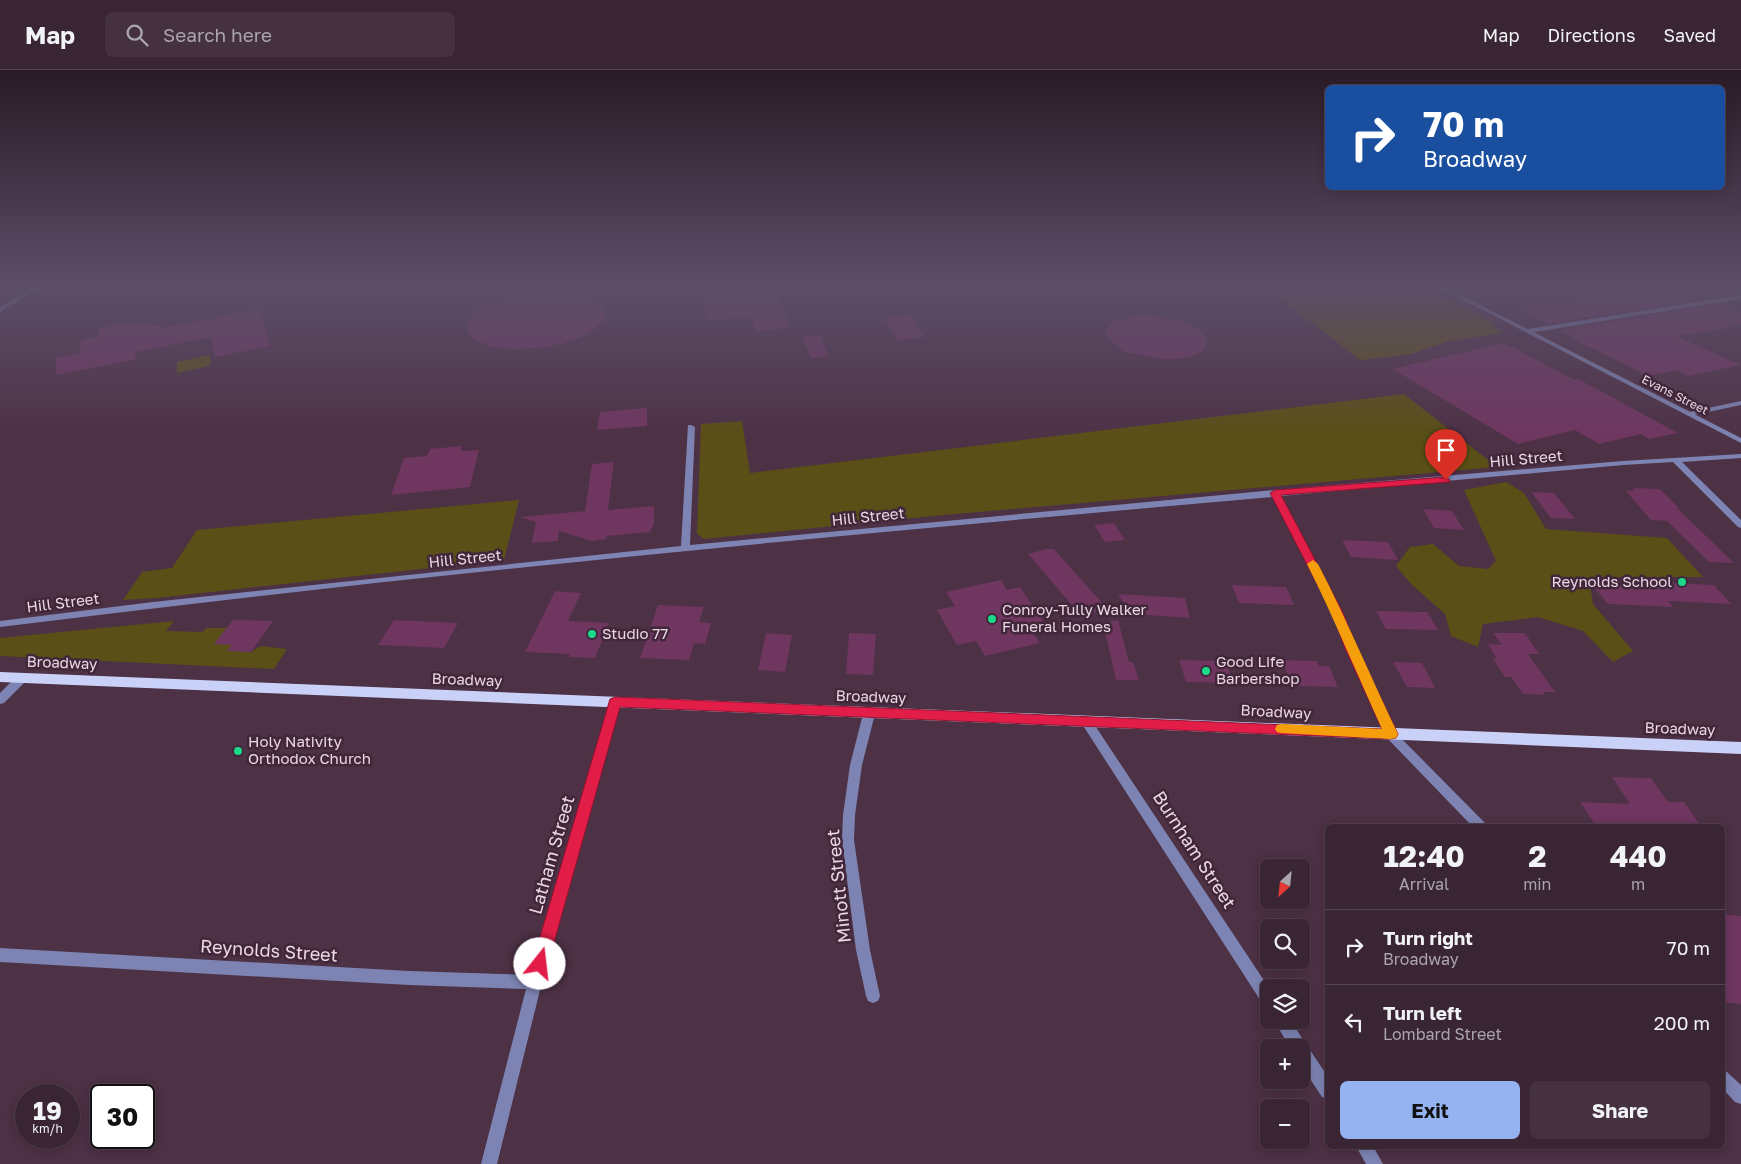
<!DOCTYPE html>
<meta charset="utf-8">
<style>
body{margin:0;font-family:"Golos Text",sans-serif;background:#453140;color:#f1f3f6;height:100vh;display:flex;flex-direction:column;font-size:19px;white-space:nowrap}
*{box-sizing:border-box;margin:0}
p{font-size:16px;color:#aba5ac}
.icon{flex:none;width:28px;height:28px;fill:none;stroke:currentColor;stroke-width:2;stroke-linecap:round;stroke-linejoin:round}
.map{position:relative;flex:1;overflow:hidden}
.sheet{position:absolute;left:1325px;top:754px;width:400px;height:325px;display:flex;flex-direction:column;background:#3a2534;border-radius:8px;box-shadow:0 2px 12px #0003,0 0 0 1px #54424f}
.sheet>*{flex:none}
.banner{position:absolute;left:1325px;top:15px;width:400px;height:105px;border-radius:8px;box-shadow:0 2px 12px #0003,0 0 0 1px #54424f;background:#1a4fa0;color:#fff;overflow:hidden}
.needle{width:32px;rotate:207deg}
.tools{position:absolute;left:1260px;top:789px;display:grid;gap:10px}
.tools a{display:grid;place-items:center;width:50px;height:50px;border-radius:8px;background:#3a2534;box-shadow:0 2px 12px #0003,0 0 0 1px #54424f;font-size:25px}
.speed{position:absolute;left:15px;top:1014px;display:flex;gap:10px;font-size:25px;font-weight:700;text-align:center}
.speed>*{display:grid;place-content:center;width:65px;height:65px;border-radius:50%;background:#3a2534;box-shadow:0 2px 12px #0003,0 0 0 1px #54424f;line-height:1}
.speed small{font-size:12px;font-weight:400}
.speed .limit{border:2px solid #111;border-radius:8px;background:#fff;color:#111}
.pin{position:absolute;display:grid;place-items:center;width:42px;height:42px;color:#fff;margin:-51px -21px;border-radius:50% 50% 50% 0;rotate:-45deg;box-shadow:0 0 5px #0007}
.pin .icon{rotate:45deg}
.me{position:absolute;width:55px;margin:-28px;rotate:16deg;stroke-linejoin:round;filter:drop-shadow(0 0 4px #0008)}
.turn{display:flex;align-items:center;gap:18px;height:105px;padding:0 15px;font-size:22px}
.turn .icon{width:65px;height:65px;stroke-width:2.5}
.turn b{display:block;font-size:35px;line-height:42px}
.eta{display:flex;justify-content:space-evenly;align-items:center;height:85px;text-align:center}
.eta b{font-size:30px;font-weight:700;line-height:35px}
.action{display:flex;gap:10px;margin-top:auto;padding:10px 15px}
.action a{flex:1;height:58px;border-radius:8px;background:#95b2f1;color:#111;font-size:20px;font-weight:700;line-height:58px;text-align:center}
.action a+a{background:#453140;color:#f1f3f6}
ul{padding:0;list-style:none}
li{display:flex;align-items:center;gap:15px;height:75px;padding:0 15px;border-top:1px solid #54424f}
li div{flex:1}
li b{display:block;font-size:19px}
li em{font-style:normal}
header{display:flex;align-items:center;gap:30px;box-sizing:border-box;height:70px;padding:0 25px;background:#3a2534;border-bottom:1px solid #54424f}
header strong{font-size:24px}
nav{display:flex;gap:28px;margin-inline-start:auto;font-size:18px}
.search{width:350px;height:45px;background:#453140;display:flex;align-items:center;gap:12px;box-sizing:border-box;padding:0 18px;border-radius:8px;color:#aba5ac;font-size:19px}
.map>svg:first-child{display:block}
.green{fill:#5a4f16}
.building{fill:#6f3660}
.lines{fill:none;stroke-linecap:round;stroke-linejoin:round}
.minor{fill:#7d84b3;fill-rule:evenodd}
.tertiary{fill:#7d84b3;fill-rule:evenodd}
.primary{fill:#cad1f8;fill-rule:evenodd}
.route{fill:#e11d48;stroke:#92132f}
.slow{fill:#f59e0b}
.poi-dot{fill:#1ad988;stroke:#42273b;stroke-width:2}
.labels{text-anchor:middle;stroke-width:5;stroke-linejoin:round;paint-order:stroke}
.far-street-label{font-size:12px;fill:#ead8e4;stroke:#42273b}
.street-label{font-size:15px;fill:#ead8e4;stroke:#42273b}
.poi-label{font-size:15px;fill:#ead8e4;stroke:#42273b;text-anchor:start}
.near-street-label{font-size:18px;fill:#ead8e4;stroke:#42273b}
</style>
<header>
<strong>Map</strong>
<div class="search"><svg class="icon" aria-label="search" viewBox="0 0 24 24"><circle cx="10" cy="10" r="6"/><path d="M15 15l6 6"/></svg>Search here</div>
<nav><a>Map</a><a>Directions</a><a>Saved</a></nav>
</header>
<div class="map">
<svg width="1741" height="1094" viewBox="0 0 1741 1094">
<rect width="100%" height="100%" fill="#4d3145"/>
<g class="green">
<polygon points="1264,216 1375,216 1389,217 1422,216 1491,251 1501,263 1450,271 1411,284 1360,290"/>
<polygon points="210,285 210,296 177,303 177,292"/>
<polygon points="1404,324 1497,397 944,445 704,469 697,464 701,354 742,351 750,403"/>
<polygon points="1506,412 1524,423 1546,459 1667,468 1703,507 1589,507 1593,534 1633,581 1613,592 1583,561 1538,547 1483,554 1478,577 1451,566 1445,544 1411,514 1396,496 1410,477 1433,474 1459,496 1488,499 1496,491 1464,420"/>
<polygon points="519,430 504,490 156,528 123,530 142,502 172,498 197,460"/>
<polygon points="174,551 166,561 203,562 206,558 227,558 214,574 232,575 228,580 251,582 261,576 287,579 274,599 0,586 0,568"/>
</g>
<g class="building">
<polygon points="743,216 774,216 790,258 756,261 751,247 708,251 701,221 744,217"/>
<polygon points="1634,216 1675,216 1706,229 1548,254 1518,238 1609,223 1605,221"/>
<polygon points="548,220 569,221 587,225 600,231 606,239 605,248 596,258 581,267 561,274 537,278 514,279 493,277 477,271 468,263 467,254 473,244 486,235 505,228"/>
<polygon points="1719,234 1741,244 1741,253 1726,256 1730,258 1676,266 1741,295 1688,306 1676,300 1650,306 1644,304 1572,268 1574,267 1560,260"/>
<polygon points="261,239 270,276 215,287 212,267 135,282 136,289 56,305 56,288 79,283 81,270 98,267 100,258 130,252 168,257"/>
<polygon points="910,245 924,267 897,270 884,248"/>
<polygon points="1140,245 1170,248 1186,252 1198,259 1205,266 1207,274 1203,281 1193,286 1178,289 1160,289 1126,282 1115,275 1108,269 1106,262 1108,255 1116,250"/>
<polygon points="820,265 829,286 811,288 803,267"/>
<polygon points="1502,273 1510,277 1513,277 1574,310 1578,309 1678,363 1649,369 1641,364 1599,374 1575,360 1518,374 1393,299"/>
<polygon points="647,338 647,356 597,360 600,342"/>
<polygon points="462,376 461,381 479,380 470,417 391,425 404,388 427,386 430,379"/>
<polygon points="614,392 608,440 654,436 654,454 650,462 607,466 606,469 592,471 559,461 558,471 532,473 536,452 520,447 585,441 592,394"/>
<polygon points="1633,418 1660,419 1679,438 1677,438 1734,493 1709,492 1667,451 1651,450 1626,421 1635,420"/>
<polygon points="1531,422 1554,423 1575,449 1551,448"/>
<polygon points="1423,439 1452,441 1464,460 1434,458"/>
<polygon points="1114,453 1125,470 1105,472 1094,455"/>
<polygon points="1342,470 1388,472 1398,490 1351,487"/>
<polygon points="1046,479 1054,479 1111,543 1077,541 1028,484"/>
<polygon points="1001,510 1007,520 1020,517 1048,558 1032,562 1040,573 985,586 976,571 957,575 937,540 955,536 946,522"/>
<polygon points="1646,512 1714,515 1731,534 1668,531 1673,537 1608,534 1592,515 1650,517"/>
<polygon points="1232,515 1286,517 1294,535 1239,533"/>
<polygon points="555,521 581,523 568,551 609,553 595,588 569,587 570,584 525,582"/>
<polygon points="1118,524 1185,528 1190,548 1131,544"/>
<polygon points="658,535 704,537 699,552 711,553 705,574 694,573 689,590 640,588"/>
<polygon points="1376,541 1427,542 1438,560 1386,559"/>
<polygon points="233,550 273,551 251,582 227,581 232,575 214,574"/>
<polygon points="394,550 458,553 444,578 378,575"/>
<polygon points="1118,550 1129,592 1133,592 1139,610 1116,610 1103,553"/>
<polygon points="766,563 792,565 785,602 758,600"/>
<polygon points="849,563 876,564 873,605 846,604"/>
<polygon points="1493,563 1525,563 1539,584 1528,584 1555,622 1543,622 1545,625 1523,624 1511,607 1505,607 1493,589 1497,589 1488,574 1502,575"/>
<polygon points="1179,590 1226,591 1234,613 1186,612"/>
<polygon points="1282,590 1317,591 1319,596 1329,596 1338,617 1292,616"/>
<polygon points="1393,592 1422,593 1435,618 1407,617"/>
<polygon points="1612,707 1651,708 1668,732 1684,732 1701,756 1596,756 1580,732 1630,734"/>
<polygon points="1722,844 1741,846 1741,934 1722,932"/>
</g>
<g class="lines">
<g class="minor">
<polygon points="36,216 42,216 0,242 0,237"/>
<polygon points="1741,225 1741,229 1528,263 1525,261 1528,259"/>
<polygon points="1741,331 1741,335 1689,346 1685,344 1689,342"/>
<path d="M688 355H691L695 357 690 475 1275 420 1623 391 1741 384V388L1682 392 1741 450V458L1738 457 1673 392 1623 395 1281 426 1342 543 1356 578 1395 662 1484 752 1486 756H1472L1387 668 1346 578 1332 543 1273 427C848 464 423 504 0 557V551L153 532 681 476Z"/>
<polygon points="22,604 26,605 27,608 26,611 4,633 0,634 0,623 18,605"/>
<polygon points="615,628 619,629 620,632 542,912 497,1094 481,1094 526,919 409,915 0,892 0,878 409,901 530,905 610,632 611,629"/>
<polygon points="869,640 873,641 875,644 862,695 855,745 854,770 870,880 880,926 878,931 873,933 868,931 866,926 856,880 842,770 843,745 850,695 863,644 865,641"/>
<polygon points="1086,647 1090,648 1269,918 1269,938 1264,936 1082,654 1080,651 1082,648"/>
<polygon points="1274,950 1290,950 1328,1007 1328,1029 1322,1027 1301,995 1301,978 1290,978"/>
<polygon points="1722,1000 1727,1002 1741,1015 1741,1034 1735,1032 1722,1018"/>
<polygon points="1356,1076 1373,1076 1383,1094 1366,1094"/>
</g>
<polygon class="tertiary" points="1436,216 1443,216 1741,368 1741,373"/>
<polygon class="primary" points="0,602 1741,672 1741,684 0,612"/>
</g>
<linearGradient id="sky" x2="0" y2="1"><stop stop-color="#2a1b26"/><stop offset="0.59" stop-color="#5c4e68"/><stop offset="1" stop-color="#5c4e68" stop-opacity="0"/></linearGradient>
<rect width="1741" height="369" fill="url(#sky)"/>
<polygon class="route" points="1446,407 1450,410 1449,412 1281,425 1343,543 1357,578 1398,664 1396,668 1391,669 620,637 548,894 546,899 540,901 535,899 532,894 610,629 615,627 1382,659 1345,578 1332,543 1270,423 1275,420"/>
<path class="slow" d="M1313 490 1318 494C1347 550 1371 608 1398 664L1396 668 1391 669 1281 663 1277 662 1275 659 1277 655 1281 654 1382 659C1357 604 1334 548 1307 494Z"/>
<g class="poi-dot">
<circle cx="1682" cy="512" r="5"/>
<circle cx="992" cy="549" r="5"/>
<circle cx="592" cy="564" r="5"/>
<circle cx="1206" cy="601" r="5"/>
<circle cx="238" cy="681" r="5"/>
</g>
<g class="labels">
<g class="far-street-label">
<text transform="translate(1675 325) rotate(27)" y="4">Evans Street</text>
</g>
<g class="street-label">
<text transform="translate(1526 389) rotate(-5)" y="5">Hill Street</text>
<text transform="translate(868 447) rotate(-6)" y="5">Hill Street</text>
<text transform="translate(465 489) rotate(-6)" y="5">Hill Street</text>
<text transform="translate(63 533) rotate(-7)" y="5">Hill Street</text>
<text transform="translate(62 593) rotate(2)" y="5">Broadway</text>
<text transform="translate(467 610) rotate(2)" y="5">Broadway</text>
<text transform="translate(871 627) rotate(2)" y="5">Broadway</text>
<text transform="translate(1276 642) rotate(3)" y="5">Broadway</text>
<text transform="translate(1680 659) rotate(2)" y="5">Broadway</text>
</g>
<g class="poi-label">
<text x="1672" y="517" text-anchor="end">Reynolds School</text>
<text x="1002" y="545">Conroy-Tully Walker<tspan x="1002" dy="17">Funeral Homes</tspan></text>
<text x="602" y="569">Studio 77</text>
<text x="1216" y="597">Good Life<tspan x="1216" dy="17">Barbershop</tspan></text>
<text x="248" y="677">Holy Nativity<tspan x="248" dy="17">Orthodox Church</tspan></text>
</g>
<g class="near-street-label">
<text transform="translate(1194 780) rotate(57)" y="6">Burnham Street</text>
<text transform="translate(552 785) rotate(-74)" y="6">Latham Street</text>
<text transform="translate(839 816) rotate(-96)" y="6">Minott Street</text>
<text transform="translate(269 881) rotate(4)" y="6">Reynolds Street</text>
</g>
</g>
</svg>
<div class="tools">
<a><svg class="needle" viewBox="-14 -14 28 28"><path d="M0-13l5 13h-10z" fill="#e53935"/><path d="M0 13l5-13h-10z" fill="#aba5ac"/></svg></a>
<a><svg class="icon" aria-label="search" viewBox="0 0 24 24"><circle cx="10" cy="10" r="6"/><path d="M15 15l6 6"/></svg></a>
<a><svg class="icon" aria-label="layers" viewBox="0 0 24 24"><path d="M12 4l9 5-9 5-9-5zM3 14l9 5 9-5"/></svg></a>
<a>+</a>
<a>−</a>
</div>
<div class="speed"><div>19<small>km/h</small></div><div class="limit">30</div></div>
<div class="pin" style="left:1446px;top:410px;background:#d93025"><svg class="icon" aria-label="arrive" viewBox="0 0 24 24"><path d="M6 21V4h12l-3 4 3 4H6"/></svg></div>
<svg class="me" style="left:540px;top:894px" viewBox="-20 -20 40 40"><circle r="19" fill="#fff"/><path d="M0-13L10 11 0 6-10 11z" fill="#e11d48"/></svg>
<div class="banner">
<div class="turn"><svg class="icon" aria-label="right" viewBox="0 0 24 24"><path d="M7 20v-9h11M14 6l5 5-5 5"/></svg><div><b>70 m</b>Broadway</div></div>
</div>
<section class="sheet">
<div class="eta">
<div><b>12:40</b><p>Arrival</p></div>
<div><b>2</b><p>min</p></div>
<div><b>440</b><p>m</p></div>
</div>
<ul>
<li><svg class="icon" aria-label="right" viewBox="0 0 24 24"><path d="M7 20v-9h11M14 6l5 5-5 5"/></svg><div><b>Turn right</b><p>Broadway</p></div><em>70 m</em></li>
<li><svg class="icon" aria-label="left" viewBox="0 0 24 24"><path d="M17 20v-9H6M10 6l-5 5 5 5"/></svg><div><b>Turn left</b><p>Lombard Street</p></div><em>200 m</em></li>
</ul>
<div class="action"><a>Exit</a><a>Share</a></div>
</section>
</div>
